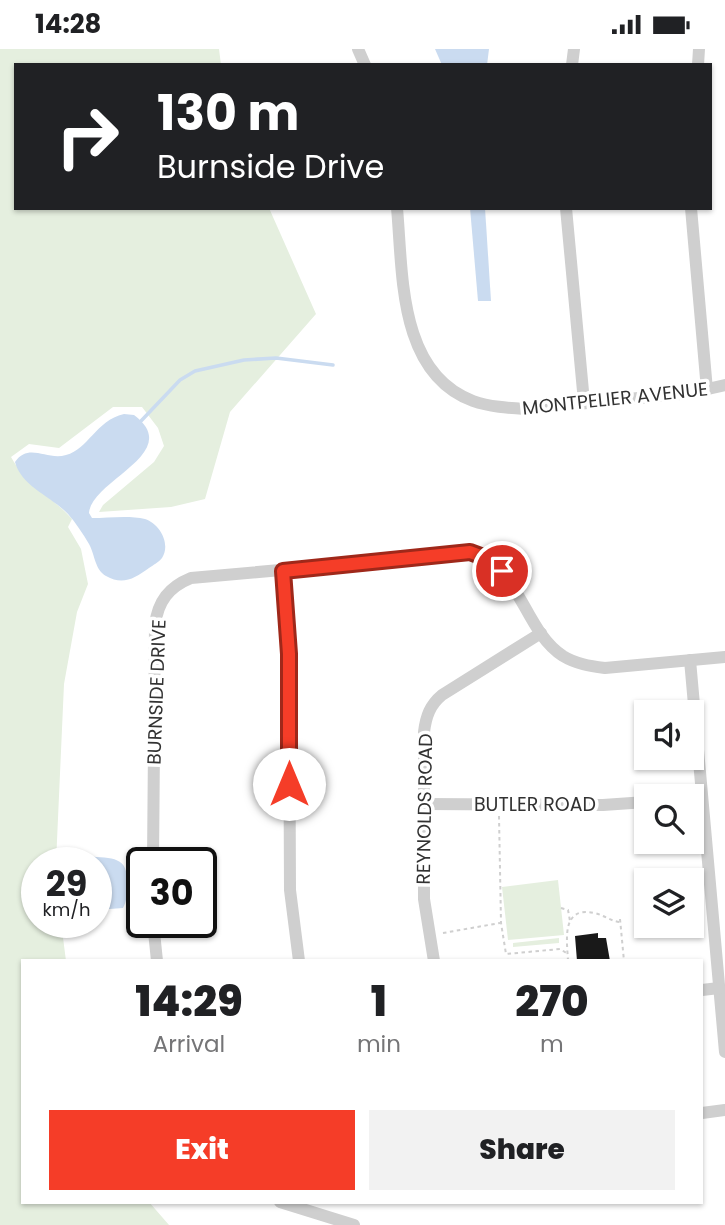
<!DOCTYPE html>
<style>
body{margin:0;font-family:Poppins,sans-serif;background:#f2f2f2;color:#202124;height:100vh;display:flex;flex-direction:column;font-size:26px;white-space:nowrap}
*{box-sizing:border-box;margin:0}
p{font-size:23px;color:#757577}
.icon{flex:none;width:38px;height:38px;fill:none;stroke:currentColor;stroke-width:2;stroke-linecap:round;stroke-linejoin:round}
.map{position:relative;flex:1;overflow:hidden}
.drawer{position:absolute;left:21px;top:910px;width:682px;height:245px;display:flex;flex-direction:column;background:#fff;border-radius:0px;box-shadow:0 2px 5px #0004}
.drawer>*{flex:none}
.banner{position:absolute;left:14px;top:14px;width:698px;height:147px;border-radius:0px;box-shadow:0 2px 5px #0004;background:#202124;color:#fff;overflow:hidden}
.tools{position:absolute;left:634px;top:651px;display:grid;gap:14px}
.tools a{display:grid;place-items:center;width:70px;height:70px;border-radius:0px;background:#fff;box-shadow:0 2px 5px #0004;font-size:35px}
.speed{position:absolute;left:21px;top:798px;display:flex;gap:14px;font-size:35px;font-weight:700;text-align:center}
.speed>*{display:grid;place-content:center;width:91px;height:91px;border-radius:50%;background:#fff;box-shadow:0 2px 5px #0004;line-height:1}
.speed small{font-size:18px;font-weight:400}
.speed .limit{border:4px solid #111;border-radius:10px;background:#fff;color:#111}
.pin{position:absolute;display:grid;place-items:center;width:60px;height:60px;color:#fff;margin:-30px;border:4px solid #fff;border-radius:50%;box-shadow:0 2px 7px #0007}
.me{position:absolute;width:77px;margin:-38px;rotate:0deg;stroke-linejoin:round;filter:drop-shadow(0 0 5px #0008)}
.turn{display:flex;align-items:center;gap:24px;height:147px;padding:0 28px;font-size:32px}
.turn .icon{width:91px;height:91px;stroke-width:2.5}
.turn b{display:block;font-size:49px;line-height:60px}
.eta{display:flex;justify-content:space-evenly;align-items:center;height:119px;text-align:center}
.eta b{font-size:42px;font-weight:800;line-height:49px}
.cta{display:flex;gap:14px;margin-top:auto;padding:14px 28px}
.cta a{flex:1;height:80px;border-radius:0px;background:#f53d28;color:#fff;font-size:28px;font-weight:800;line-height:80px;text-align:center}
.cta a+a{background:#f2f2f2;color:#202124}
.status{display:flex;justify-content:space-between;align-items:center;height:49px;padding:0 35px;background:#fff;direction:ltr}
.status svg{height:19px;fill:currentColor}
.map>svg:first-child{display:block}
.green{fill:#e5efdf}
.water{fill:#cadbf0}
.lines{fill:none;stroke-linecap:round;stroke-linejoin:round}
.stream{stroke:#cadbf0;stroke-width:3.5}
.building{fill:#191919}
.path{stroke:#cfcfcf;stroke-width:2;stroke-dasharray:3.5 3.5;stroke-linecap:butt}
.minor{stroke:#cfcfcf;stroke-width:12}
.route-casing{stroke:#9f281a;stroke-width:18}
.route{stroke:#f53d28;stroke-width:12}
.labels{text-anchor:middle;stroke-width:7;stroke-linejoin:round;paint-order:stroke}
.street-label{font-size:19px;fill:#323232;stroke:#fff}
</style>
<div class="status"><b>14:28</b><svg viewBox="0 0 49 12"><path d="M0 12V9h3v3zM5 12V6h3v6zM10 12V3h3v9zM15 12V0h3v12zM26 1h20v11H26zM47 4h2v5h-2z"/></svg></div>
<div class="map">
<svg width="725" height="1176" viewBox="0 0 725 1176">
<rect width="100%" height="100%" fill="#fff"/>
<g class="green">
<path d="M0 0H219L221 16H16V159H269L316 265 230 363 205 450 171 458 99 463 103 456 154 413 164 397 158 379 142 358H113L59 399 29 395 11 408C28 439 50 445 72 470L68 478 81 500 88 535 77 563 64 635 56 814H37V873H61L66 912H23V1153H149L169 1176H0Z"/>
<polygon points="558,831 564,886 508,891 502,838"/>
<polygon points="559,889 559,894 513,898 513,894"/>
</g>
<g class="water">
<polygon points="435,0 489,0 487,16 442,16"/>
<polygon points="470,159 485,159 491,252 478,252"/>
<path d="M124 365 134 366C185 404 91 431 89 464L92 469C108 469 129 466 145 470 160 475 171 495 162 509 158 514 153 516 149 519 135 529 123 537 106 527 95 521 95 506 89 495 83 485 76 474 68 465 52 448 21 437 15 413 29 393 47 412 66 406 89 400 95 372 124 365Z"/>
<path d="M88 807C112 810 129 806 127 836 127 845 127 852 123 859L96 861V814H78L82 809Z"/>
</g>
<g class="lines">
<polyline class="stream" points="141,372 180,331 195,322 244,311 276,309 333,316"/>
</g>
<polygon class="building" points="598,884 598,889 606,889 610,912 577,912 575,887"/>
<g class="lines">
<g class="path">
<polyline points="499,767 501,874 506,905 560,900 568,905"/>
<polyline points="561,859 568,861 570,872"/>
<polyline points="620,870 624,912"/>
<polyline points="443,884 500,874"/>
<path d="M568 912C567 891 561 857 594 864 604 866 610 872 620 873"/>
</g>
<g class="minor">
<polyline points="358,0 365,16"/>
<polyline points="572,16 574,0"/>
<polyline points="698,16 699,0"/>
<path d="M397 159C403 225 398 324 473 352 490 358 509 359 526 360L690 344 725 336"/>
<polyline points="566,159 584,353"/>
<polyline points="691,159 707,341"/>
<polyline points="283,521 289,605 290,841 299,912"/>
<polyline points="690,611 725,1003"/>
<polyline points="424,755 603,756 646,753"/>
<path d="M153 814 155 576C158 552 169 538 191 529L470 504C520 515 523 581 563 607 576 615 590 617 605 619L725 608"/>
<polyline points="153,873 157,912"/>
<path d="M434 912 424 850V683C426 667 430 656 442 646L541 584"/>
<polyline points="702,941 719,939"/>
<polyline points="702,1064 725,1061"/>
<polyline points="280,1153 354,1176"/>
</g>
</g>
<g class="lines">
<g class="route-casing">
<polyline id="route" points="289,735 289,605 283,522 470,503 486,509 502,522"/>
</g>
<use href="#route" class="route"/>
</g>
<g class="labels">
<g class="street-label">
<text transform="translate(615 349) rotate(-6)" y="7">MONTPELIER AVENUE</text>
<text transform="translate(156 643) rotate(-88)" y="7">BURNSIDE DRIVE</text>
<text x="535" y="762">BUTLER ROAD</text>
<text transform="translate(424 760) rotate(-89)" y="7">REYNOLDS ROAD</text>
</g>
</g>
</svg>
<div class="tools">
<a><svg class="icon" aria-label="sound" viewBox="0 0 24 24"><path d="M4 9h4l5-4v14l-5-4H4zM17 9q2 3 0 6"/></svg></a>
<a><svg class="icon" aria-label="search" viewBox="0 0 24 24"><circle cx="10" cy="10" r="6"/><path d="M15 15l6 6"/></svg></a>
<a><svg class="icon" aria-label="layers" viewBox="0 0 24 24"><path d="M12 4l9 5-9 5-9-5zM3 14l9 5 9-5"/></svg></a>
</div>
<div class="speed"><div>29<small>km/h</small></div><div class="limit">30</div></div>
<div class="pin" style="left:502px;top:522px;background:#d93025"><svg class="icon" aria-label="arrive" viewBox="0 0 24 24"><path d="M6 21V4h12l-3 4 3 4H6"/></svg></div>
<svg class="me" style="left:289px;top:735px" viewBox="-20 -20 40 40"><circle r="19" fill="#fff"/><path d="M0-13L10 11 0 6-10 11z" fill="#f53d28"/></svg>
<div class="banner">
<div class="turn"><svg class="icon" aria-label="right" viewBox="0 0 24 24"><path d="M7 20v-9h11M14 6l5 5-5 5"/></svg><div><b>130 m</b>Burnside Drive</div></div>
</div>
<section class="drawer">
<div class="eta">
<div><b>14:29</b><p>Arrival</p></div>
<div><b>1</b><p>min</p></div>
<div><b>270</b><p>m</p></div>
</div>
<div class="cta"><a>Exit</a><a>Share</a></div>
</section>
</div>
